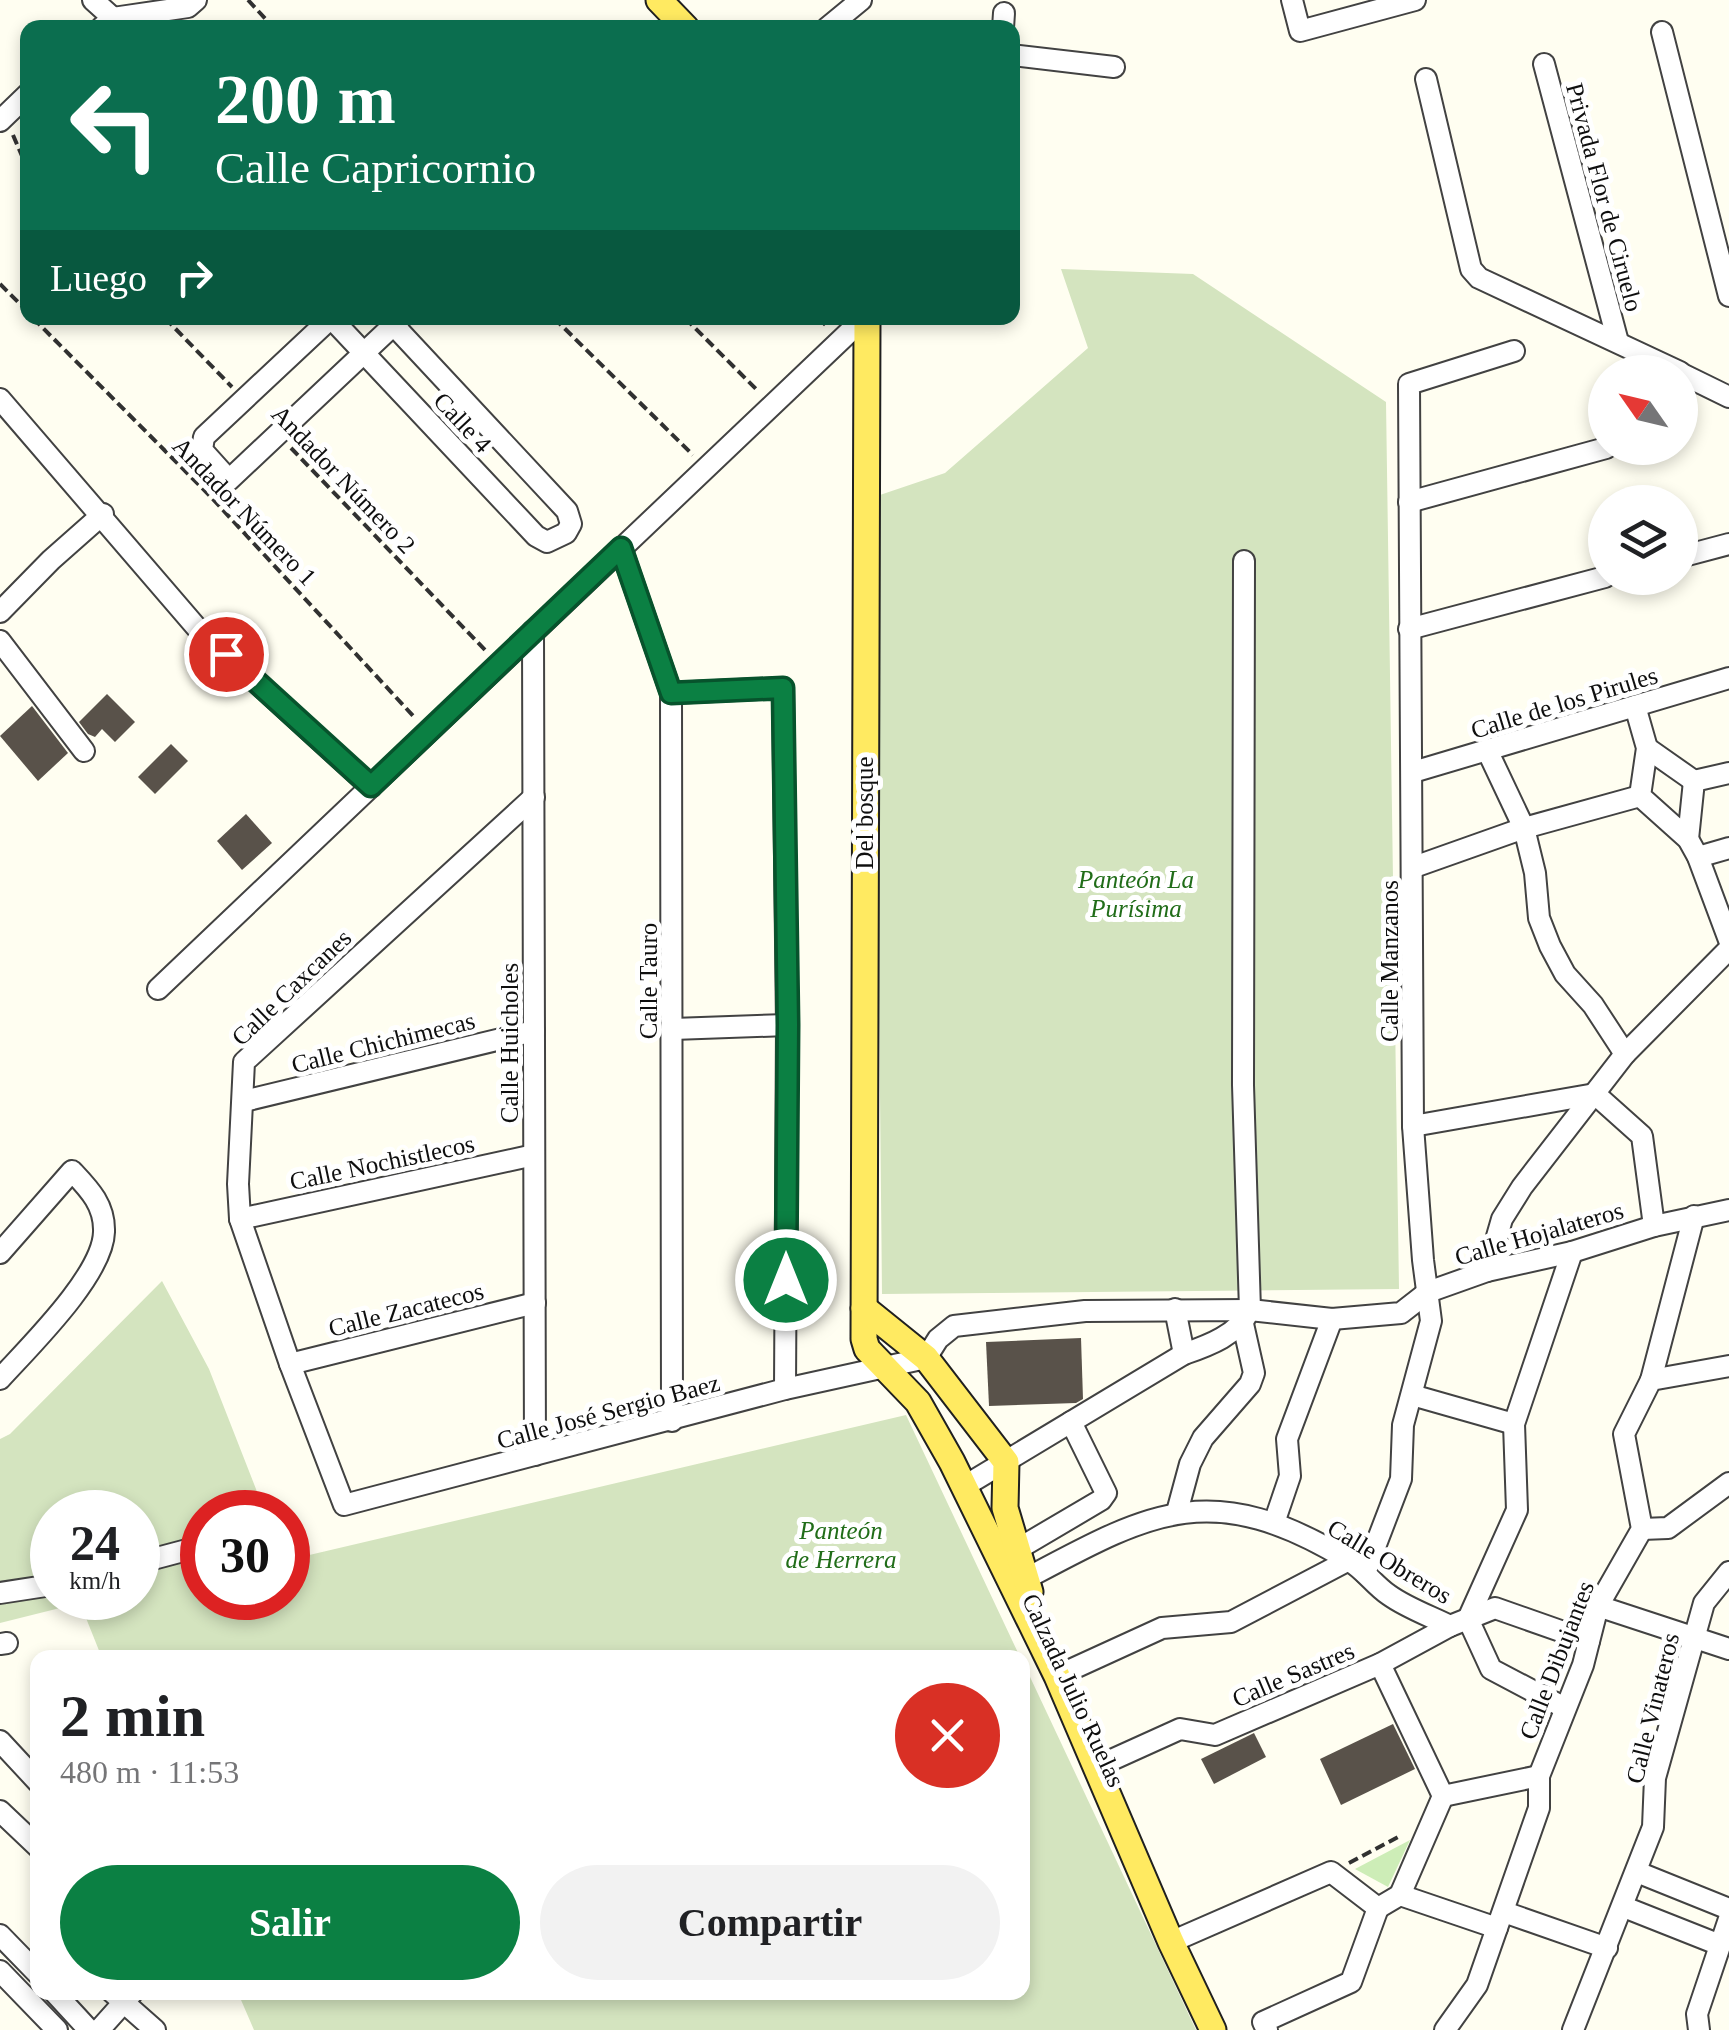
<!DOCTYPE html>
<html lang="es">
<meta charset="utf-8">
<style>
body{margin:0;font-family:"Times New Roman",serif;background:#f2f2f2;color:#202124;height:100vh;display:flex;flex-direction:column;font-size:38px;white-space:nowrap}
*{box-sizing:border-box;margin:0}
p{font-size:32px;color:#757577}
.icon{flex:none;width:55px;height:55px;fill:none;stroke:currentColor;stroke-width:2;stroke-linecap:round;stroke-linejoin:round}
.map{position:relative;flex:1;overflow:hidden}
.drawer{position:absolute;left:30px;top:1650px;width:1000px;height:350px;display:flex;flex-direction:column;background:#fff;border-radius:20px;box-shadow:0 5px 15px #0003}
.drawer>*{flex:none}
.hud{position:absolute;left:20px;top:20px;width:1000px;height:305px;border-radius:20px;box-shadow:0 5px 15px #0003;background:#0b6e4f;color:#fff;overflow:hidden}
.needle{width:65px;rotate:304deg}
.controls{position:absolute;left:1588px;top:355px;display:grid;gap:20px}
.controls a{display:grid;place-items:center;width:110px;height:110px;border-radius:50%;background:#fff;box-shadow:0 5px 15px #0003;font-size:50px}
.speed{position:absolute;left:30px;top:1490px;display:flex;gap:20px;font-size:50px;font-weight:700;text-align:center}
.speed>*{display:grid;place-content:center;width:130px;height:130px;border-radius:50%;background:#fff;box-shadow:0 5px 15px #0003;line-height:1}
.speed small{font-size:25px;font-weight:400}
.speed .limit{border:15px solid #d22;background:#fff;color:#111}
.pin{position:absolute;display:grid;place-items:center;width:85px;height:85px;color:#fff;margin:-42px;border:5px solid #fff;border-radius:50%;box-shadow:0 2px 10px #0007}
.me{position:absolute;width:110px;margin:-55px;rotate:0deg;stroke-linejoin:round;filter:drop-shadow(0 0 8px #0008)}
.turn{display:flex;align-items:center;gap:35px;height:210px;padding:0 30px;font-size:45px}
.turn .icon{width:130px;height:130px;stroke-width:2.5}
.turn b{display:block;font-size:70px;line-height:85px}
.then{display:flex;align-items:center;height:95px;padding:0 30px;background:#0003;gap:20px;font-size:38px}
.round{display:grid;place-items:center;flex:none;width:105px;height:105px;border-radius:52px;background:#f2f2f2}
.overview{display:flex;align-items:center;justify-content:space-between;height:170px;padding:0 30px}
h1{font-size:60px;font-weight:600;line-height:75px}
.cta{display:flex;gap:20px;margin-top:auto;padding:20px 30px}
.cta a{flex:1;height:115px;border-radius:60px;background:#0b8043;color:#fff;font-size:40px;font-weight:600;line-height:115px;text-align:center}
.cta a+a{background:#f2f2f2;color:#202124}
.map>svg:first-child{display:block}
.green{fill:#cdedb7}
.cemetery{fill:#d4e4bf;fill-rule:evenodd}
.building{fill:#59524a}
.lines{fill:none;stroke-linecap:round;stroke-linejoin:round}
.minor-casing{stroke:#424242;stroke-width:24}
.major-casing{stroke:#202020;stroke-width:29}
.path{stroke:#313131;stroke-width:4;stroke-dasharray:10 5;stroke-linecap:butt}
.minor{stroke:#fff;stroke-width:20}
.major{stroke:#ffea61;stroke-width:25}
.route-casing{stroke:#07532c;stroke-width:25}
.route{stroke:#0b8043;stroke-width:18}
.labels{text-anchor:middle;stroke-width:10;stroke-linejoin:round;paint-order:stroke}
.street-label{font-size:25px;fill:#0f0f0f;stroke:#fff}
.park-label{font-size:25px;font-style:italic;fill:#216d19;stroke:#fff}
</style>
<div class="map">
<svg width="1729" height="2030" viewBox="0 0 1729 2030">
<rect width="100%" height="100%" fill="#fffef1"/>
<polygon class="green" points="1410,1840 1388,1887 1355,1869"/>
<g class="cemetery">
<polygon points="1061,269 1193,274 1386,402 1399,1289 882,1294 874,497 945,473 1088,348"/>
<path d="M162 1281 209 1369 265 1512H202V1598H288V1560L906 1415 1020 1657 102 1658 80 1603 0 1623V1439L10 1434ZM52 1512H138V1598H52Z"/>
<polygon points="1023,1662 1196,2030 254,2030 238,1993 1022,1992"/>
</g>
<g class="building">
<polygon points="107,694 135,722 115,742 102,729 95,737 88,734 79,722"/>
<polygon points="32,706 68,753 38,781 0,736"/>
<polygon points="171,744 188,761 155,794 138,777"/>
<polygon points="246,814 272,843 242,870 217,841"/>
<polygon points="1081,1338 1083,1399 1076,1403 989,1406 986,1342"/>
<polygon points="1393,1724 1415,1769 1341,1805 1320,1759"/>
<polygon points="1254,1733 1266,1757 1214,1784 1201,1759"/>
</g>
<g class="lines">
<g class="minor-casing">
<g id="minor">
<polyline points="93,0 113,18"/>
<polyline points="1292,0 1300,31 1415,0"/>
<polyline points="101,28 113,18 188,7 196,0"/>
<polyline points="827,28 861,0"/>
<polyline points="1003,28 1004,13"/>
<polyline points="1662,32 1729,296"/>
<polyline points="1012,55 1114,67"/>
<polyline points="1544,64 1618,342"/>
<polyline points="1426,79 1471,269 1479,278 1680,372"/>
<polyline points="0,121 28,94"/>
<polyline points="331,318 536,536 547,542 566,533 571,524 567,511 387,318"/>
<polyline points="331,318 204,437 202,450 229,480 401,318"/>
<polyline points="1680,373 1729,397"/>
<polyline points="0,399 197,628 371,787"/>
<polyline points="1409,502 1606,448"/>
<polyline points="621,548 671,693 672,1421"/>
<polyline points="1680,557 1729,544"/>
<polyline points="0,612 51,560 103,514"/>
<polyline points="1409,629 1605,577"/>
<polyline points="533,631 535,1455"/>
<polyline points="0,641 84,751"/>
<polyline points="671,693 783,688 787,1025 785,1389"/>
<polyline points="1635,706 1647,748 1640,796 1688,839 1698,857 1729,940"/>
<polyline points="1647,748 1694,781"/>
<polyline points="1488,752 1524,828 1535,873 1539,918 1550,946 1565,974 1593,1005 1625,1054"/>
<polyline points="1413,772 1729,678"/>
<polyline points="534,797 244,1062 238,1184 240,1219 290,1364 344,1505 785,1389 926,1358 938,1339 954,1326 1085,1311 1250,1310 1332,1319 1401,1313 1428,1292 1487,1271 1572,1252 1654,1226 1729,1210"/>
<polyline points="1688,839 1694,781 1729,773"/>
<polyline points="1698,857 1729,848"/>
<polyline points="1414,867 1524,828 1640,796"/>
<polyline points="158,989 864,318"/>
<polyline points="673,1029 787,1025"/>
<polyline points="244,1101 534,1031"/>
<polyline points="1413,1126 1595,1094 1642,1136 1654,1226"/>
<polyline points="240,1219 534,1155"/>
<path d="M0 1253 72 1171C89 1189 105 1205 104 1232 103 1275 29 1347 0 1379"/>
<polyline points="1487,1271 1502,1219 1522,1187 1625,1054 1729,949"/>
<polyline points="1175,1309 1184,1354"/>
<polyline points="290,1364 535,1303"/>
<polyline points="1651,1380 1694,1216"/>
<polyline points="1412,1395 1514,1424"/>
<path d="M963 1487 1184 1354C1210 1345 1237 1335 1250 1310L1243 1085 1244 561"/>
<polyline points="1177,1512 1190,1464 1203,1438 1250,1384 1254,1373 1243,1324"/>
<polyline points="1274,1523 1290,1476 1287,1439 1332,1319"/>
<polyline points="1642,1529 1668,1528 1729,1483"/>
<polyline points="1006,1556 1101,1500 1106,1493 1071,1422"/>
<polyline points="138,1563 202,1546"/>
<polyline points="1365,1573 1401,1479 1403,1425 1431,1321 1423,1260 1413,1126 1409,384 1514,351"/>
<path d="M1014 1585C1146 1515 1206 1474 1348 1560 1364 1569 1374 1585 1389 1595 1407 1608 1430 1616 1450 1626"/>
<polyline points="0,1593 52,1585"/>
<polyline points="1598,1606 1729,1649"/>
<polyline points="0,1644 7,1643"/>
<polyline points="1380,1664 1443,1796"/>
<polyline points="1057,1676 1162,1628 1231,1622 1349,1560"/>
<polyline points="1565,1708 1491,1669 1468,1619 1517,1510 1514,1424 1572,1252"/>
<polyline points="0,1741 38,1782"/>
<polyline points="1096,1767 1180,1729 1215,1735 1380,1664 1450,1626 1495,1608 1589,1641"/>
<polyline points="1443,1796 1539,1776"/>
<polyline points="0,1811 38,1847"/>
<polyline points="1637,1872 1729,1909"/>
<polyline points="1400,1895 1443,1796"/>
<polyline points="1400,1895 1497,1928"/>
<polyline points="1624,1907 1720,1945"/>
<polyline points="1504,1912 1607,1948"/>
<polyline points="0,1935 38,1974"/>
<polyline points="1171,1942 1331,1872 1378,1908 1400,1895"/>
<polyline points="0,1971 57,2030"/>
<polyline points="54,1992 89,2030"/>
<polyline points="112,1992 155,2030"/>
<polyline points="99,2030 133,1992"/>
<polyline points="1267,2030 1263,2022 1351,1982 1378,1908"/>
<polyline points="1445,2030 1477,1985 1539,1808 1539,1776 1583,1665 1598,1606 1642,1529 1624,1434 1651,1380 1729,1366"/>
<polyline points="1573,2030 1653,1827 1655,1778 1704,1603 1729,1572"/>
<polyline points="1699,2030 1697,2014 1729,1919"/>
</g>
</g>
<g class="major-casing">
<g id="major">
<polyline points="659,0 686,28"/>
<polyline points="867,318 864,1339 867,1349 918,1402 952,1462 1057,1676 1171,1942 1213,2030"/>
<polyline points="864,1308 926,1358 1006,1462 1005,1508 1030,1592"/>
</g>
</g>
<g class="path">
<polyline points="248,0 274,28"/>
<polyline points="13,135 28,170"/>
<polyline points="0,284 28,312"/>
<polyline points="33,318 210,496 416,719"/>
<polyline points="165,318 232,387"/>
<polyline points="554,318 693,455"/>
<polyline points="685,318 759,392"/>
<polyline points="818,318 829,328"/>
<polyline points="291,448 485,650"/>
<polyline points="1349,1863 1402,1835"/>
</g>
<use href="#minor" class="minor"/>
<use href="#major" class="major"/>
</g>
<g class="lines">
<g class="route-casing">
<polyline id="route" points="226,654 371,786 621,548 671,693 783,688 788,1025 786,1280"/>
</g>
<use href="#route" class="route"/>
</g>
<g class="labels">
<g class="street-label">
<text transform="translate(1605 197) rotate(75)" y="9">Privada Flor de Ciruelo</text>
<text transform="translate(463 422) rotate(47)" y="9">Calle 4</text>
<text transform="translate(344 479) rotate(46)" y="9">Andador Número 2</text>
<text transform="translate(245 511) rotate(46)" y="9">Andador Número 1</text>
<text transform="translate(1564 702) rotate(-17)" y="9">Calle de los Pirules</text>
<text transform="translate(864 813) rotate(-90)" y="9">Del bosque</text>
<text transform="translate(1389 961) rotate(-90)" y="9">Calle Manzanos</text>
<text transform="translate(648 981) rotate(-90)" y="9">Calle Tauro</text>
<text transform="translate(291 987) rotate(-44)" y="9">Calle Caxcanes</text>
<text transform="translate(383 1042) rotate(-14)" y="9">Calle Chichimecas</text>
<text transform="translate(509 1043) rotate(-90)" y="9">Calle Huicholes</text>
<text transform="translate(382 1162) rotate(-12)" y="9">Calle Nochistlecos</text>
<text transform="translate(1539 1233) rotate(-16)" y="9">Calle Hojalateros</text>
<text transform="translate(406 1309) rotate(-14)" y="9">Calle Zacatecos</text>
<text transform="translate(608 1411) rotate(-15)" y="9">Calle José Sergio Baez</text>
<text transform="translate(1390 1561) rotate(31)" y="9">Calle Obreros</text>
<text transform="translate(1556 1660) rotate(-69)" y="9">Calle Dibujantes</text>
<text transform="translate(1293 1674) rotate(-23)" y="9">Calle Sastres</text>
<text transform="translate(1074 1690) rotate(65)" y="9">Calzada Julio Ruelas</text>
<text transform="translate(1652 1708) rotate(-76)" y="9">Calle Vinateros</text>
</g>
<g class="park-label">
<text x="1136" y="888">Panteón La<tspan x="1136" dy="29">Purísima</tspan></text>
<text x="841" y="1539">Panteón<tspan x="841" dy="29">de Herrera</tspan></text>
</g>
</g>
</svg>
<div class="controls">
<a><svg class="needle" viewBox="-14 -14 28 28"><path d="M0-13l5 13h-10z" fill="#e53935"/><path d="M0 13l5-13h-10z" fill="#757577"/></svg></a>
<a><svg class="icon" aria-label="layers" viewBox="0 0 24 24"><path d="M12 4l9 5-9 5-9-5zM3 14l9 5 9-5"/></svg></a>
</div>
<div class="speed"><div>24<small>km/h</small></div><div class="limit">30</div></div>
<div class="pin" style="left:226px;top:654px;background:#d93025"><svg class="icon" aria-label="arrive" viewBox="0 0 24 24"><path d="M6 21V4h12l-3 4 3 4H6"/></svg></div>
<svg class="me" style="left:786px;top:1280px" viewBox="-20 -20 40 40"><circle r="17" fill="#0b8043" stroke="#fff" stroke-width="3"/><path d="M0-11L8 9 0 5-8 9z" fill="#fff"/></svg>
<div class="hud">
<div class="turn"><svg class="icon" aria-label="left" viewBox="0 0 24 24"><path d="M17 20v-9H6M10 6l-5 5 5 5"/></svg><div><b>200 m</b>Calle Capricornio</div></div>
<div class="then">Luego<svg class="icon" aria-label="right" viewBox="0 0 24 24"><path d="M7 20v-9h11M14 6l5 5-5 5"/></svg></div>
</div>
<section class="drawer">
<div class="overview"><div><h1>2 min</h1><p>480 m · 11:53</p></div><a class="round" style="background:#d93025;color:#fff"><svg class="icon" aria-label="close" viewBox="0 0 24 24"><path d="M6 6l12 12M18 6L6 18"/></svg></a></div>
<div class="cta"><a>Salir</a><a>Compartir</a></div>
</section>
</div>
